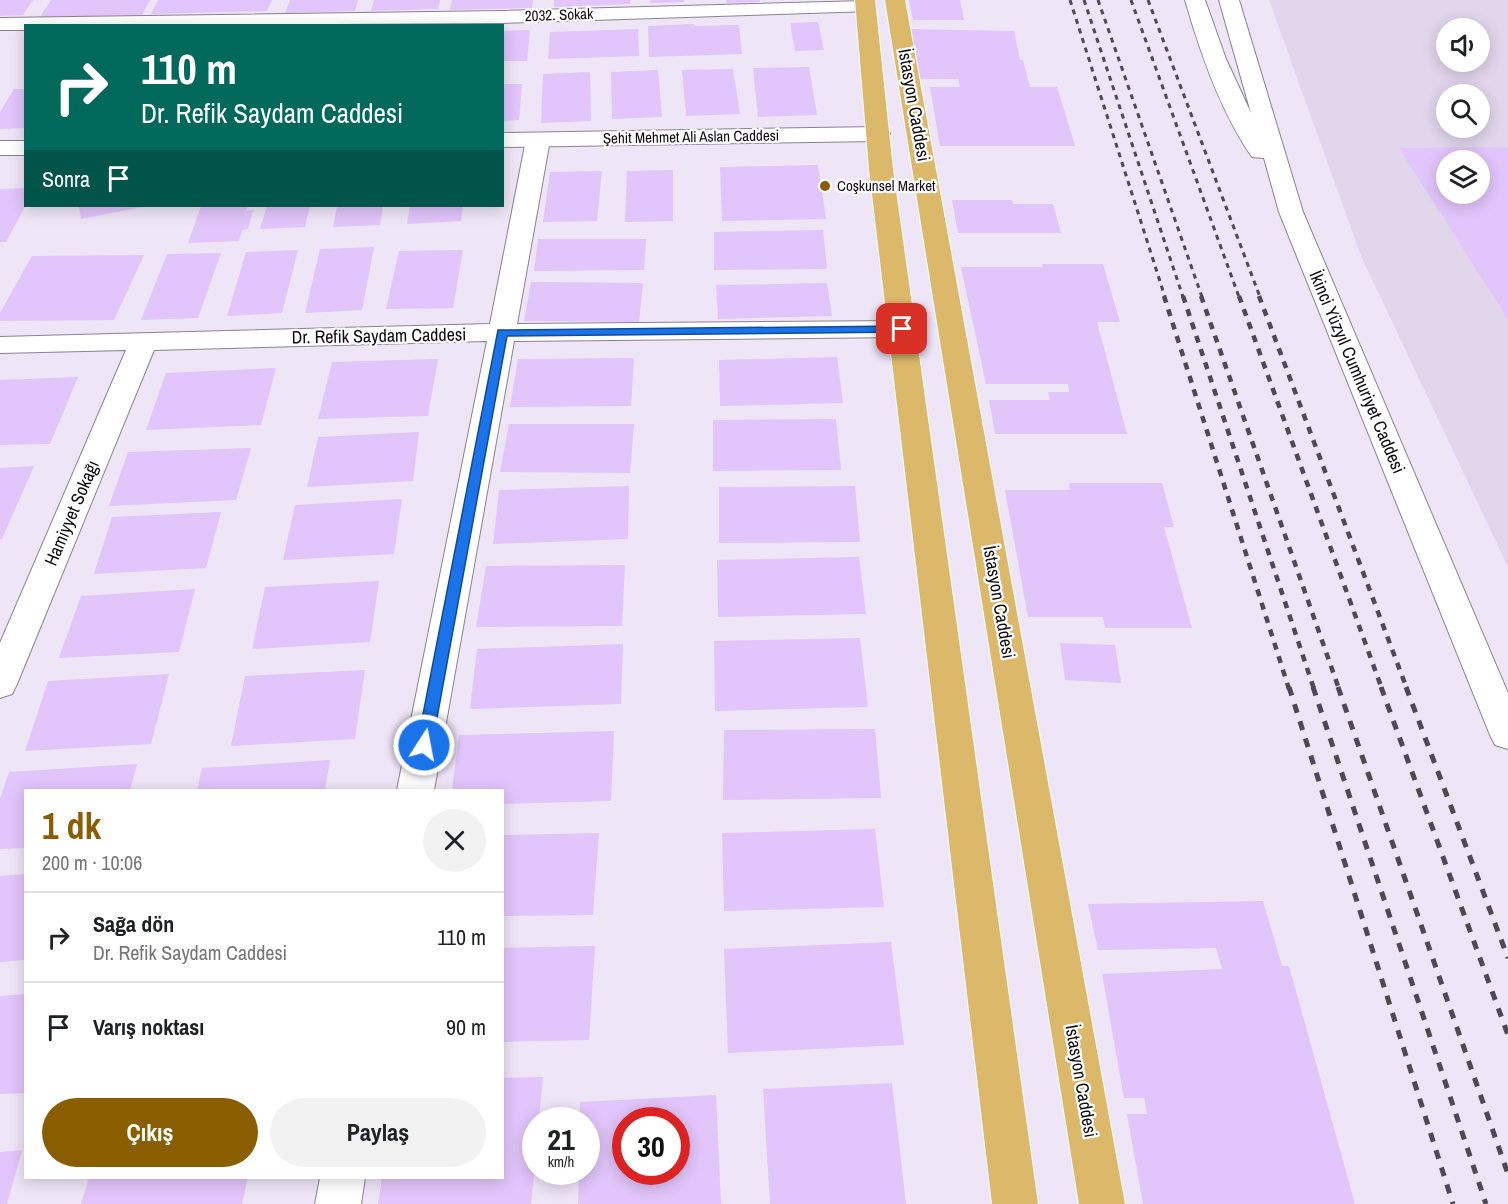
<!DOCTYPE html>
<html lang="tr">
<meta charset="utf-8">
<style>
body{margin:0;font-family:"Archivo Narrow",sans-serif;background:#f2f2f2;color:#202124;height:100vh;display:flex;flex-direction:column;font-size:22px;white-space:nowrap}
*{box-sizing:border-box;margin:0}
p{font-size:20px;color:#757577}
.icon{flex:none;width:33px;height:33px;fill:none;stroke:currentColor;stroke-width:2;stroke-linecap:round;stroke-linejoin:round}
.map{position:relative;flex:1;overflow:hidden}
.drawer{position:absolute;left:24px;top:789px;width:480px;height:390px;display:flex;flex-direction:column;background:#fff;border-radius:0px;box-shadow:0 3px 15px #0003}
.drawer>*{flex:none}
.hud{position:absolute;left:24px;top:24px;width:480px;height:183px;border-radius:0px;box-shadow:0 3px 15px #0003;background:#00695c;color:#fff;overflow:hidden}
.tools{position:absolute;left:1436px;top:18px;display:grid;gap:12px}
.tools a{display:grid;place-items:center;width:54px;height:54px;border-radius:50%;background:#fff;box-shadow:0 3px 15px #0003;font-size:30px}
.speed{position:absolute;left:522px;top:1107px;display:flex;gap:12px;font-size:30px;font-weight:700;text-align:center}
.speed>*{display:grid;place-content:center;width:78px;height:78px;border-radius:50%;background:#fff;box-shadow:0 3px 15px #0003;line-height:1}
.speed small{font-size:15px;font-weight:400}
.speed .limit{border:9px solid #d22;background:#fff;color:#111}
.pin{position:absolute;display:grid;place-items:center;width:51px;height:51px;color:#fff;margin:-26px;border-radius:12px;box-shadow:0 3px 9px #0006}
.me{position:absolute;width:66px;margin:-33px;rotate:11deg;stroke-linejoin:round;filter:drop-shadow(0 0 4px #0008)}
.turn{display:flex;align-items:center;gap:21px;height:126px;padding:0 18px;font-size:27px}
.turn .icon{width:78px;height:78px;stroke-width:2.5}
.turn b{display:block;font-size:42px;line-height:51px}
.then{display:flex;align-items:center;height:57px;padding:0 18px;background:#0003;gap:12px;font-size:22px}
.round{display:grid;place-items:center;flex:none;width:63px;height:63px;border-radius:32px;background:#f2f2f2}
.head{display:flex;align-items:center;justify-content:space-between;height:102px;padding:0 18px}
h1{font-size:36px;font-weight:700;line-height:45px;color:#895d00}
.action{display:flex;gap:12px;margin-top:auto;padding:12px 18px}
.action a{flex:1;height:69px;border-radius:36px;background:#895d00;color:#fff;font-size:24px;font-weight:700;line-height:69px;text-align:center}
.action a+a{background:#f2f2f2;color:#202124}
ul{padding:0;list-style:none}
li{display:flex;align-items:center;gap:18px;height:90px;padding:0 18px;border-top:2px solid #e0e0e0}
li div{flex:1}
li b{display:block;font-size:22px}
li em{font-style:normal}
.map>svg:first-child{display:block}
.built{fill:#e2d6ed;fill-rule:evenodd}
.building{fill:#e2c5fb;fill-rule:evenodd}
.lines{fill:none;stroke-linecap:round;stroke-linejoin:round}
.minor-casing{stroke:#8a8291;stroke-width:2}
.tertiary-casing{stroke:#8a8291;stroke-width:2}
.secondary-casing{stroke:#8a8291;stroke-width:2}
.primary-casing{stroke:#fff;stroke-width:2}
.minor{fill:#fff;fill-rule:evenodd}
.tertiary{fill:#fff;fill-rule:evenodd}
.secondary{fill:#fff;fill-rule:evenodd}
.primary{fill:#dcb86b;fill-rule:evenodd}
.rail-far2{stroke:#4e4952;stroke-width:3;stroke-dasharray:5 5;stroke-linecap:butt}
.rail-far1{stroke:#4e4952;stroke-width:4.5;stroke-dasharray:7 7;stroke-linecap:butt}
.rail{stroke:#4e4952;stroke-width:5;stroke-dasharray:9 9;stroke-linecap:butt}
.route{fill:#1a73e8;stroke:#114b97;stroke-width:1.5}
.poi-dot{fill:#895d00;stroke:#fff;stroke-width:2}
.labels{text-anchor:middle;stroke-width:4.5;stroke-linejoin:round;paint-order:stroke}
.far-street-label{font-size:15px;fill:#0e0b10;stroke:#fff}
.far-poi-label{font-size:15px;fill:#0e0b10;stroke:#fff;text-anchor:start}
.street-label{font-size:18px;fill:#0e0b10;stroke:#fff}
</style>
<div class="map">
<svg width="1508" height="1204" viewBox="0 0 1508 1204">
<rect width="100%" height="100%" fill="#eee5f7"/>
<path class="built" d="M1269 0H1508V567L1361 256ZM1446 28H1479V62H1446ZM1446 94H1479V128H1446ZM1446 160H1479V194H1446Z"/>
<g class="building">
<polygon points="0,0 33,0 23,15 0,16"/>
<polygon points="51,0 150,0 142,15 40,17"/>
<polygon points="158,0 272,0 267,11 151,14"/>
<polygon points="290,0 358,0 355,11 285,13"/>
<polygon points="374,0 440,0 438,9 371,11"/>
<polygon points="452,0 533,0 532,8 450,10"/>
<polygon points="554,0 630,0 630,4 554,7"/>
<polygon points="650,0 684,0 684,2 650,3"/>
<polygon points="726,0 760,0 760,2 727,3"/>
<polygon points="909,0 960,0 964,20 913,20"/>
<polygon points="818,22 824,50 795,51 790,23"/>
<polygon points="694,24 694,26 739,25 742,54 649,57 648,26"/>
<polygon points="638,29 639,56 548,59 550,32"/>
<polygon points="909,29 1014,31 1020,60 1023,60 1030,87 1057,87 1075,146 940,146 930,87 960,87 958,79 918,79"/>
<polygon points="530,30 527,61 502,61 502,31"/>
<polygon points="809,67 817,115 758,117 753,68"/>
<polygon points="733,69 740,114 686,116 682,70"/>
<polygon points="658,70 662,117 612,119 611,72"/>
<polygon points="590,72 591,121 541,123 543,74"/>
<polygon points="502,84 522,84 519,120 502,121"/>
<polygon points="14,89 26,89 26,128 0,129 0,112"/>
<path d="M1508 147V319L1399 148ZM1446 160H1479V194H1446Z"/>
<polygon points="818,165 826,219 722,221 720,167"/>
<polygon points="673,170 673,221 625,222 627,171"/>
<polygon points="602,171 597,221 543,222 550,172"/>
<polygon points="26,188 26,205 6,242 0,242 0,189"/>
<polygon points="952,200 1012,200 1013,204 1053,204 1061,233 958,233"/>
<polygon points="79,206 143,206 143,207 81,219"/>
<polygon points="201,206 248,206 246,211 253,210 248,229 242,230 239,241 188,243"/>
<polygon points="267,206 310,206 305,227 260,229"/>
<polygon points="337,206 383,206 380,225 333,227"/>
<polygon points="410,206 463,206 461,221 407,224"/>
<polygon points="823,230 827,269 714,270 714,232"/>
<polygon points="538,239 646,239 644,270 534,271"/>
<polygon points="374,247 362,310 305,313 320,249"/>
<polygon points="298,250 282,313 227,316 246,252"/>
<polygon points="463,250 453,308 386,309 399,251"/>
<polygon points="221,253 198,318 141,320 167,254"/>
<polygon points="144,255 114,320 0,321 0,313 32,256"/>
<polygon points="1042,264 1103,264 1120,322 1097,322 1127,434 995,434 989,400 1050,400 1048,392 1069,392 1068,384 986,384 961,267 1043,267"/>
<polygon points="531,282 643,283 639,322 524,321"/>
<polygon points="827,283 832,316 718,319 716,285"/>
<polygon points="837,357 843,403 720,406 719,360"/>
<polygon points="634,358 631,406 510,407 518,359"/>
<polygon points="438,359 428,416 318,419 332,362"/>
<polygon points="276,368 261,425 146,430 166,373"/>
<polygon points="78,377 50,444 0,445 0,380"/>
<polygon points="836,419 841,470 713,471 713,420"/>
<polygon points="509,424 634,424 630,473 500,472"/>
<polygon points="419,432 413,481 307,487 318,437"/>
<polygon points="251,448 236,500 109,506 128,452"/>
<polygon points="34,466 2,539 0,539 0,468"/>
<polygon points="1069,483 1162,483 1174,527 1164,527 1192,628 1105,628 1103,617 1028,617 1005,490 1070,490"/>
<polygon points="629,486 628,539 493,544 499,490"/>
<polygon points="855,486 860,542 719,543 719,487"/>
<polygon points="402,499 394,554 283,560 295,505"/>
<polygon points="221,512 206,568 94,574 112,517"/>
<polygon points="859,557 866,614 718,617 717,560"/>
<polygon points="625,565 622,626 476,627 486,566"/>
<polygon points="379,581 370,642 252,649 265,587"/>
<polygon points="195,589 179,652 59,658 81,596"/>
<polygon points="860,638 868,707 715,711 714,641"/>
<polygon points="1060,643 1115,645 1121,683 1065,680"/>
<polygon points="623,644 621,704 470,709 477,649"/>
<polygon points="365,670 355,739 231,746 245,676"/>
<polygon points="169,674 151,744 25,751 48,681"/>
<polygon points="875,729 881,798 723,800 724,730"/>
<polygon points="614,731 611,801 502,804 502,790 452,790 459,735"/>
<polygon points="330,760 325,790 197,790 202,768"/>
<polygon points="137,764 130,790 26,790 26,848 0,849 0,799 9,772"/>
<polygon points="875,829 884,907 724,911 722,833"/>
<polygon points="599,833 593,915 502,916 502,835"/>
<polygon points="26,874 26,960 0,962 0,876"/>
<polygon points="1263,901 1282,966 1289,966 1355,1204 1143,1204 1127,1114 1147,1114 1144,1098 1124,1098 1102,974 1222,969 1216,948 1098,950 1088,904"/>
<polygon points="891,942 904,1045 728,1053 724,949"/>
<polygon points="595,946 589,1040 502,1042 502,948"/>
<polygon points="26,994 26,1093 0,1094 0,996"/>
<polygon points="543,1077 539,1120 536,1120 536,1155 531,1204 378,1204 382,1178 502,1178 502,1078"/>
<polygon points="892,1083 906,1204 770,1204 763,1089"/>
<path d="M716 1095 721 1204H578L579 1172H586V1120H580V1102ZM626 1120H676V1172H626Z"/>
<polygon points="22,1150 7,1204 0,1204 0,1152"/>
<polygon points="89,1178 248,1178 242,1204 81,1204"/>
</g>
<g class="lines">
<g class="minor-casing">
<g id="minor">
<polygon points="865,1 872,3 875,7 872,11 501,23 26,26 26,30 0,30 0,18 501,11"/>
<polygon points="538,133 546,135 550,140 517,324 902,321 912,323 916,329 912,335 902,337 514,341 434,790 397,790 487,341 154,350 17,684 12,694 0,698 0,643 126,350 0,353 0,337 490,324 526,140 530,135"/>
<polygon points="320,1178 365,1178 361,1204 315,1204"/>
</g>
</g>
<g class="tertiary-casing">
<g id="tertiary">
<polygon points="879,127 887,129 890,134 887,139 879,141 502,147 502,133"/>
<rect x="0" y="141" width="26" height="14"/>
</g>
</g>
<g class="secondary-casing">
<path id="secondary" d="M1185 0H1205L1226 59 1251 113 1219 0H1239L1303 212 1508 693V749L1495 745 1490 735 1279 212 1264 158 1252 157C1221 113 1200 52 1185 0Z"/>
</g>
<g class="primary-casing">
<g id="primary">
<polygon points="855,0 875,0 893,169 1038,1204 992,1204 869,169"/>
<polygon points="885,0 905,0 1125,1204 1079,1204"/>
</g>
</g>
<use href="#minor" class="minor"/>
<use href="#tertiary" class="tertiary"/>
<use href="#secondary" class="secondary"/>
<use href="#primary" class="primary"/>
<g class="rail-far2">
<polyline points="1070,0 1165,297"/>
<polyline points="1084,0 1183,297"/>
<polyline points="1098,0 1202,297"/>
<polyline points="1131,0 1239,297"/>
<polyline points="1148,0 1260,297"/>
</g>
<g class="rail-far1">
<polyline points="1164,296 1289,689"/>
<polyline points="1183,296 1314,689"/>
<polyline points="1201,296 1339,689"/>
<polyline points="1239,296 1382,689"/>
<polyline points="1259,296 1407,689"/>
</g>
<g class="rail">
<polyline points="1289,687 1453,1204"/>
<polyline points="1313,687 1486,1204"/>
<polyline points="1338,687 1508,1174"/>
<polyline points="1381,687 1508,1035"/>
<polyline points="1406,687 1508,958"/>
</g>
</g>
<polygon class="route" points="902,326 908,329 906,332 507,336 432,745 430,749 419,749 417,745 498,330"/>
<circle class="poi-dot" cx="825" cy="186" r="6"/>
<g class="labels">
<g class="far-street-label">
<text transform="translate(559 15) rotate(-2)" y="5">2032. Sokak</text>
<text transform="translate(691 137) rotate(-1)" y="5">Şehit Mehmet Ali Aslan Caddesi</text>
</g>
<g class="far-poi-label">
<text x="837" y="191">Coşkunsel Market</text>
</g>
<g class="street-label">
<text transform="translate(914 105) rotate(80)" y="6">İstasyon Caddesi</text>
<text transform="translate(379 336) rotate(-1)" y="6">Dr. Refik Saydam Caddesi</text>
<text transform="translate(1357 372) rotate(67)" y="6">İkinci Yüzyıl Cumhuriyet Caddesi</text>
<text transform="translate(72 513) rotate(-67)" y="6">Hamiyyet Sokağı</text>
<text transform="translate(999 602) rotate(80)" y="6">İstasyon Caddesi</text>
<text transform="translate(1081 1081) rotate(80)" y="6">İstasyon Caddesi</text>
</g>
</g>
</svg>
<div class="tools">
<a><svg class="icon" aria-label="sound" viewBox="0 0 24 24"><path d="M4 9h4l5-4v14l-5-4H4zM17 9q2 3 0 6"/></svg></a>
<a><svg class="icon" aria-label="search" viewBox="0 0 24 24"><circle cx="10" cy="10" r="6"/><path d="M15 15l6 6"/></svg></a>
<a><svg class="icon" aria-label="layers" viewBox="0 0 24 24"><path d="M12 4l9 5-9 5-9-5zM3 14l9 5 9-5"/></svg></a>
</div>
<div class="speed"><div>21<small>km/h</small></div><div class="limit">30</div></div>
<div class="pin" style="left:902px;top:329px;background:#d93025"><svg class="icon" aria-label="arrive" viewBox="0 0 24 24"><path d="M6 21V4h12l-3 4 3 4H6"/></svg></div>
<svg class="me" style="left:424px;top:745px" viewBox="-20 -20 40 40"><circle r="17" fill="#1a73e8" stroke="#fff" stroke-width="3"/><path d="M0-11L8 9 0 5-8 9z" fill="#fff"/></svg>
<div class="hud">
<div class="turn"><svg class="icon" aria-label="right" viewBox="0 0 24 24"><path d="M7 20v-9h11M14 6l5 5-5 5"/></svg><div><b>110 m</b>Dr. Refik Saydam Caddesi</div></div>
<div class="then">Sonra<svg class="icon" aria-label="arrive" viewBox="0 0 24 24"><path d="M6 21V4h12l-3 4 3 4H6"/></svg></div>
</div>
<section class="drawer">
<div class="head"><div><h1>1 dk</h1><p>200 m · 10:06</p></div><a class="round"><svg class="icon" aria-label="close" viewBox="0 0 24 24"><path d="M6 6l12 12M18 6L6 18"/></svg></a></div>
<ul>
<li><svg class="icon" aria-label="right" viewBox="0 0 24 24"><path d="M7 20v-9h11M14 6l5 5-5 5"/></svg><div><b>Sağa dön</b><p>Dr. Refik Saydam Caddesi</p></div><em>110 m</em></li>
<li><svg class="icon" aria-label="arrive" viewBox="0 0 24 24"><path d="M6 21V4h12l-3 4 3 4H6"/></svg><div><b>Varış noktası</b></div><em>90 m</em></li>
</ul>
<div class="action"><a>Çıkış</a><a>Paylaş</a></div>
</section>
</div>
